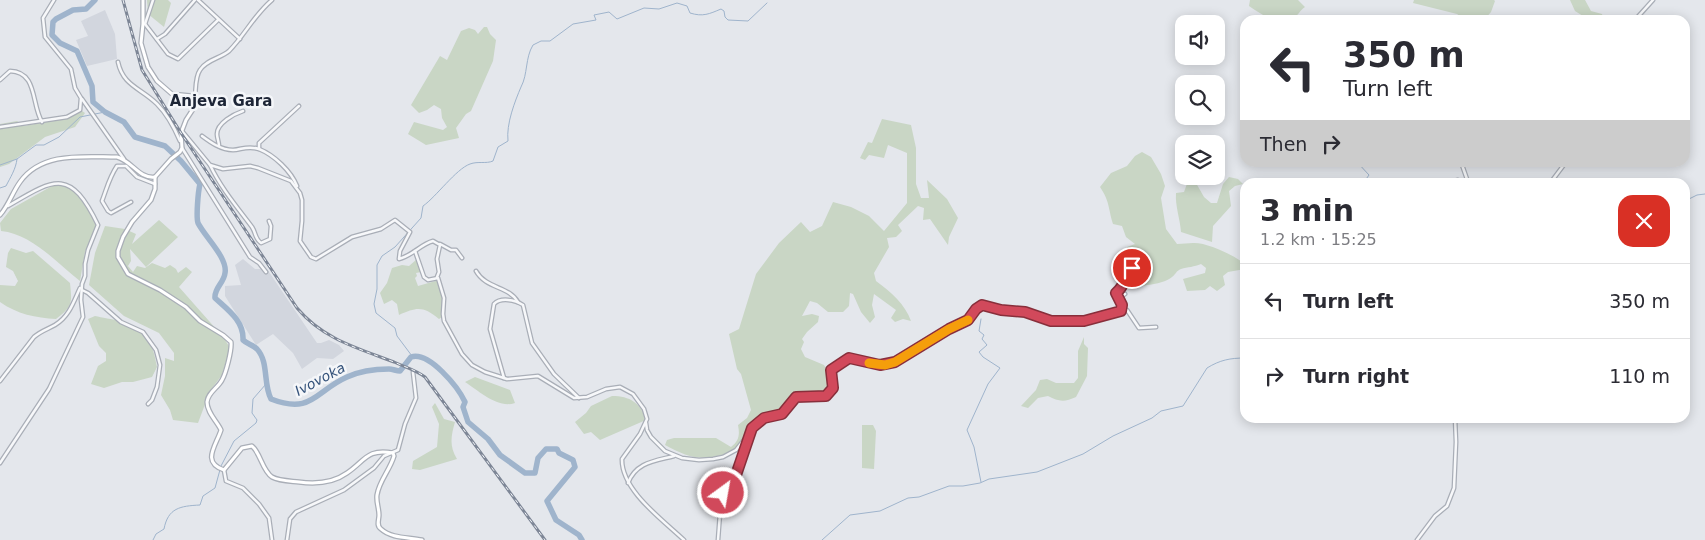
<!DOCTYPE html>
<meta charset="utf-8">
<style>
body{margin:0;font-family:"DejaVu Sans",sans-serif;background:#f7f7f7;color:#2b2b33;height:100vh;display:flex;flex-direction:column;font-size:19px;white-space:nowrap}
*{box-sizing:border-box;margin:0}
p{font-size:16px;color:#7c7c81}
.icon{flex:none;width:28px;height:28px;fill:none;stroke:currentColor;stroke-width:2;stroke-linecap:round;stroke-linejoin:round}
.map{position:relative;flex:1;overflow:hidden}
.sheet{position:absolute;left:1240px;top:178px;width:450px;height:245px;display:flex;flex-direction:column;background:#fff;border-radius:15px;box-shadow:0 2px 12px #0003}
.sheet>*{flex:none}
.banner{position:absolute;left:1240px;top:15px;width:450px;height:152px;border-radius:15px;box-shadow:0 2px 12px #0003;background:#fff;color:#2b2b33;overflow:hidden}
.tools{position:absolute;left:1175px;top:15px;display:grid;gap:10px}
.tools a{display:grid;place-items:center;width:50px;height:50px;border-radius:10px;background:#fff;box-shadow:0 2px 12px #0003;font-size:25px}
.pin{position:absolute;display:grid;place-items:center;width:42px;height:42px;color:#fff;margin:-21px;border:2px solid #fff;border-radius:50%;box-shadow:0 1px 5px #0007}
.me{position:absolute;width:55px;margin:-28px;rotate:32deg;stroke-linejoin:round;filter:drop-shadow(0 0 4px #0008)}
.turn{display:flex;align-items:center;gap:18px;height:105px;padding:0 20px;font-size:22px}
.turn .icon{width:65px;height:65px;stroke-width:2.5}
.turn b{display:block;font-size:35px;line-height:42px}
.then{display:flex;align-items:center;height:48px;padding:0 20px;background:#0003;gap:10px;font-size:19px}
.round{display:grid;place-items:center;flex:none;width:52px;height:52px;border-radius:15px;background:#f7f7f7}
.overview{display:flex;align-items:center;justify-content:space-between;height:85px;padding:0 20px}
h1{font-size:30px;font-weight:700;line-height:38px}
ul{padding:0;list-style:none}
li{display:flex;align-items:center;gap:15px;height:75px;padding:0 20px;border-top:1px solid #e1e1e2}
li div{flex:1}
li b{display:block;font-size:19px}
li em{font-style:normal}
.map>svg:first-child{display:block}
.built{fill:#d2d6de}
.green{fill:#c9d6c5}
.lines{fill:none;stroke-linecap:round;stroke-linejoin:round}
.stream{stroke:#9fb4cc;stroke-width:1}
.river{stroke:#9fb4cc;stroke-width:5.5}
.street-casing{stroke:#a9aeb7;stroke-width:5}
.secondary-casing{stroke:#a9aeb7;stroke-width:5.5}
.street{stroke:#f7f8fa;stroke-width:2.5}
.secondary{stroke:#fff;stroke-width:3}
.rail-casing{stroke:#7d8696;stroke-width:3}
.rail{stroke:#f4f6f9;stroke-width:1;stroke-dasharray:4;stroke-linecap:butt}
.route-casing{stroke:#882f3b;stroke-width:12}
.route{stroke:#d1495b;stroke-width:9}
.slow{stroke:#f59e0b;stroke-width:9}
.labels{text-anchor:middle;stroke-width:5;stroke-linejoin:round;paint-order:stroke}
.water-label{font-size:14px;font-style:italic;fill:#34527a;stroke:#f4f6f9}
.quarter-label{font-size:15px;font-weight:bold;fill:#1d2536;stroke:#f4f6f9}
</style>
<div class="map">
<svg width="1705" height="540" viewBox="0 0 1705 540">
<rect width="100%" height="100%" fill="#e4e7ec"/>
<g class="built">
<polygon points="105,10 115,34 117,59 87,66 76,40 88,36 81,21"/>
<polygon points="243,259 255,269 267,269 317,343 321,343 329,340 339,345 344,351 333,359 317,358 302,369 293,353 273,334 256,345 225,296 225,286 241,285 235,265"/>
</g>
<g class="green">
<polygon points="147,0 168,0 171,3 164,27 148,14"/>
<path d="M1250 0H1298L1305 7C1300 10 1298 16 1293 18 1278 27 1261 14 1249 6Z"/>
<polygon points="1414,0 1494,0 1495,1 1491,12 1484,20 1466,20 1457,14 1413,3"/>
<polygon points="1570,0 1585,0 1591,11 1602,14 1604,20 1582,20 1583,16 1575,11"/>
<polygon points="484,27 487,27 490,34 496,40 493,61 471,111 466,114 456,128 459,138 426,145 408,134 414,122 443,130 447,127 442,118 441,109 434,105 427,110 419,113 411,105 440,56 447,60 461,31 469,28 475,30 478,34"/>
<path d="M82 111 85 113 75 127 45 137 9 164 0 167V124L17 121 24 126C44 122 64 120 82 111Z"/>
<path d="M882 119 911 125 916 148V184L921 198H929L927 180 947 199 958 218 949 237 948 245 930 219 923 220 924 208 918 206 898 225 902 231 896 237 887 238 889 247 874 273 876 281C891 292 905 304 911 321L903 319 895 322 891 318 896 310 874 294 872 305 875 317 870 323 861 312 853 294 850 293 849 306 843 312H828L817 303 810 301 802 316 812 314 819 316 818 322 807 332 802 339 804 342 801 349 805 357 824 365 828 372 829 388 823 394 794 396 777 412 759 419 749 430 741 449C733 451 726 455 718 456 696 461 684 455 665 445L667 440 674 438H716L731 447C739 441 740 435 738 425L747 418 751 410 741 374 737 369 729 334 739 329 756 274 779 243 801 222 810 232 822 226 833 202 851 207 869 216 884 231 907 203V153L888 145 884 158 869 155 865 160 860 158 868 142 872 143Z"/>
<path d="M1142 152 1151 157 1161 174 1165 186 1161 198 1166 229 1177 244C1183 244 1188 243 1193 243 1207 242 1235 256 1245 264V269L1228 272 1223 276 1225 285 1217 291 1210 286 1205 290 1187 291 1183 279 1205 273 1206 268 1201 264C1194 267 1188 267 1181 269 1176 271 1176 274 1172 277 1166 283 1145 286 1137 286L1133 274 1136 261 1127 253V247L1135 244 1126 237 1122 226 1113 224C1108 208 1110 202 1100 187L1111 173 1127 166 1135 156Z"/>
<path d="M1192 176 1204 197 1211 203H1217L1223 184 1229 177 1238 179 1243 184 1235 186 1229 191 1231 206 1213 226 1212 242 1181 232C1180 218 1175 206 1176 193L1184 192 1188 181Z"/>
<path d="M64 185 74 191 99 222 85 252 80 281C57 263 32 234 1 231L0 223 11 209 52 186Z"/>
<polygon points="159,220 178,237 146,267 130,249 131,261 128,266 133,272 137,266 145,268 152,263 165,268 170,265 176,269 178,273 186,267 192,272 179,287 224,338 230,348 222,375 210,391 198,423 173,420 170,410 161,395 165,376 165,358 174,361 174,353 159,333 124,316 89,285 95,253 105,226 125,229 136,234 132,244"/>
<path d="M11 248 26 253 33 251 70 283C72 303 73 306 56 319 36 318 17 314 0 302V285L15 286 18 281 13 271 6 267 8 253Z"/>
<path d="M416 260 421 272 416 273 417 276 415 278 418 286 439 280 444 306 442 317 439 319C423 306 417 307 399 315L397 304 392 300 384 304 380 293 387 283 392 268 402 265 409 266Z"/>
<path d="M95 316C109 319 134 322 144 333 152 341 155 357 157 367L152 377 133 382H122L104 388 91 384 98 366 106 361V353L99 346 88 319Z"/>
<path d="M1084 337V344L1088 348 1087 376 1076 397C1065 402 1059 402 1048 396L1038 398 1028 408 1021 406 1036 390 1040 380 1047 379 1056 383H1074L1078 378V351Z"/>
<path d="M475 377 510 390 515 403C498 409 479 391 465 382Z"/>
<path d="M612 396C630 396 641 403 646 420L600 440 591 432 584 434 575 422 586 413 591 406Z"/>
<path d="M435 403 444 419 455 422C451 436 449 446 457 459L420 470 412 469 413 461 437 447 439 424 432 407Z"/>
<polygon points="862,425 873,425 876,431 874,469 862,468"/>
</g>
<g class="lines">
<g class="stream">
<polyline points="1357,162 1369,175 1364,182"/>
<polyline points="0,165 17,159 36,145 44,145 59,137 80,117 105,112"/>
<path d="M0 188 6 186C10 178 16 169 17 159"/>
<polyline points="1685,201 1697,195 1705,194"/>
<polyline points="981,319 979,331 984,335 982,339 987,345 979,352 983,357 1000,368 988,384 967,430 974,447 981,482"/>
<path d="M412 356 397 336 395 328 376 313 374 304 377 289V265L382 256 395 247 421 218 423 206C436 197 456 169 470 164 478 161 486 164 493 161L498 147 508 141C506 124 515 101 521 87 528 74 525 58 533 45L541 41H550L573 24 596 20 594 15 609 12 617 19 644 8 659 9 677 3 687 6 690 13C703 17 709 14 721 9L724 11 725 17 728 20 748 21 767 3"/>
<path d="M153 540 156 534 164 529C168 508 180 506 200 505L203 496 215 488 221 466 234 441 256 423 257 420 252 413 253 399 266 384"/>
<path d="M822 540 850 515 880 511 908 498 919 497 949 486H963L980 483 989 479 1037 472 1083 454 1113 436 1152 418 1161 411 1183 406 1207 368C1220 360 1230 358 1245 358"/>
</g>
<path class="river" d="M95 0 86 9 73 10 56 19 53 22 52 35 60 43 77 51 92 86 93 102 105 112 124 122 135 137 165 146 181 161 200 184C198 192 196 217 198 223 205 237 228 258 225 273 224 283 214 288 215 298 228 310 244 321 243 340 247 344 253 345 257 349 269 362 263 384 271 399 312 415 315 391 347 377 360 371 375 369 389 369 393 369 396 371 400 371L411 357C429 351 458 387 465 402L463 407 468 422 488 439 500 455 525 473H535L538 458 546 449H557L559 453 573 460 575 467 547 501 556 520 579 535 582 540"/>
<g class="street-casing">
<g id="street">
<polyline points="198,0 240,39"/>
<polyline points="1635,20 1653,0"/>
<polyline points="145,24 168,54 178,59 218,20"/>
<polyline points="145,24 153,0"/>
<polyline points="157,39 165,34 195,0"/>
<path d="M118 62C123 86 141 88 157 104 168 115 174 127 180 141"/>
<path d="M0 80 10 71C38 72 31 104 42 122"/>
<path d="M195 97C196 89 195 77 200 70 206 60 221 58 229 51 245 35 254 15 272 0"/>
<polyline points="82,99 124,159"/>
<polyline points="0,127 67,117 80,110 81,98 75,88 71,69 45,37 43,18 54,0"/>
<path d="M182 131 210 165 223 169 250 166 258 168 291 181 300 193 302 200V221L300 241 311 257 316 259 352 237 381 229 395 220 410 232 400 251 399 259C412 256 421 244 433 241L440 245 437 259 439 272 437 277"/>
<path d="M202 136C210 142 221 150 233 150 241 150 247 145 259 149 274 155 291 171 297 186"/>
<path d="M219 146C219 142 217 138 217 134 217 123 234 114 243 111"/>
<polyline points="182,148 250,257 259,263 266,272"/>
<polyline points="259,149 259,143 299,106"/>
<polyline points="1461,162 1468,182"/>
<path d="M210 165C221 188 237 207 252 227 256 233 255 239 261 243L270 239 271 226 269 221"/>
<polyline points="1450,182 1458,180 1461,182"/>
<polyline points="1551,182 1566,162"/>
<path d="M131 202 111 213 108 211 102 201C107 188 109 178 117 166H126L137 177 155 184"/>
<polyline points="440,244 451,250 456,250 462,258"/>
<path d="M415 251 424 277 428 280 438 278 444 298 443 314 444 321 462 354 472 365 485 372 507 379 538 376 574 398 587 397 606 389 620 387 633 394 644 409 647 419 640 434 622 459C621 490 663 520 684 540"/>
<path d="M476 271C486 289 509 286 518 302"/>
<polyline points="82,290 88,293 121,322 143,332 156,350 160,365 157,387 152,400 148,404"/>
<path d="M1119 298 1116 293C1122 287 1127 283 1127 273L1138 264"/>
<polyline points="1121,311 1127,310 1139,328 1156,327"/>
<path d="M504 378 490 329 494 304C501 297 515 300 523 305L532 343 554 374 579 398"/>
<path d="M0 381 34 337C41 331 48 329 55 325 69 317 74 301 80 288"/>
<polyline points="646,423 647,430 651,437 665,451 682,458 699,460 713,459 723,457 736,450 758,422 782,414 797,397 819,398 831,393 833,388 831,370 849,358 880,365 895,362 949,329 968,319 975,309 983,305 1001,310 1025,312 1051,321 1085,321 1121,311 1122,305 1119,298 1125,294"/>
<path d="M0 463 49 389 83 317 81 300 82 284 85 276V264L88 250 98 225C70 167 54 179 8 206"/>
<polyline points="224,470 226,481 243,488 259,504 269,518 272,540"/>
<path d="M628 483C636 462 655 461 674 456"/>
<polyline points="287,540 290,519 296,512 344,490 374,468 384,456 398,450 405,424 416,398 413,372"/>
<polyline points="718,540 721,500 726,487 735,478 750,432"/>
<polyline points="1417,540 1435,516 1447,506 1454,488 1456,442 1455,418"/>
</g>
</g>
<g class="secondary-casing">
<g id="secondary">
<path d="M143 0V24L141 43 148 67 157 81 172 94 192 96 197 103 186 120 181 133 182 148 180 152 171 159 155 177V189L151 200 132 222 123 237 118 251V257L128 274 160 290 186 307 200 321 223 335 231 342C232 350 226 373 222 380 218 388 208 392 207 402 207 413 217 421 221 430 216 446 201 462 224 470L242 448 252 446C261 454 262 470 272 477 279 481 290 481 299 482 314 484 333 483 347 473 365 461 367 448 393 453L394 456C390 470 379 481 377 495 376 502 379 508 379 515 379 520 376 526 381 529 392 539 409 537 422 540"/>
<path d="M0 215C9 205 12 193 20 182 42 151 84 157 117 157 132 161 139 179 155 177"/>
</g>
</g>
<use href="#street" class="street"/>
<use href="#secondary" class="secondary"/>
<g class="rail-casing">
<path id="rail" d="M123 0 142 70 181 133 297 308C323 339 357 348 394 362 405 367 416 370 425 377L545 540"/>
</g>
<use href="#rail" class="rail"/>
</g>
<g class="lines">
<g class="route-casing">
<path id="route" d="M723 493 730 482 735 478 752 428 764 418 782 414 796 397 826 396 833 388 831 370 849 358 880 365 895 362 949 329 968 320 976 309 982 305 1001 310 1025 312 1051 321H1084L1121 311 1122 305 1116 293C1126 285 1124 276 1132 268"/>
</g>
<use href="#route" class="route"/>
<polyline class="slow" points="869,363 885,365 895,362 949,329 968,320"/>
</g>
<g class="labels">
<g class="water-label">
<text transform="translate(320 379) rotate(-28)" y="5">Ivovoka</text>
</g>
<g class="quarter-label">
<text x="221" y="106">Anjeva Gara</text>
</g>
</g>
</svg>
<div class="tools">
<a><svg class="icon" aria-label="sound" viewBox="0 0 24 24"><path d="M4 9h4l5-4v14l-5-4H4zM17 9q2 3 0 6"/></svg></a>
<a><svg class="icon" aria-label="search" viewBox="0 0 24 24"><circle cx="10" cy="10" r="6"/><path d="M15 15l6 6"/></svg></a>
<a><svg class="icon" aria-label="layers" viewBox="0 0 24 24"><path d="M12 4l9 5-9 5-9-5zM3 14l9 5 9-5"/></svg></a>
</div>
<div class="pin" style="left:1132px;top:268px;background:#d93025"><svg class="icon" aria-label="arrive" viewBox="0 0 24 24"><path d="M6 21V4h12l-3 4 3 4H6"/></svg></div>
<svg class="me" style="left:723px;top:493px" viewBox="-20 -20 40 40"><circle r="17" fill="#d1495b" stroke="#fff" stroke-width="3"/><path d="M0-11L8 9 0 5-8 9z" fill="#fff"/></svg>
<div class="banner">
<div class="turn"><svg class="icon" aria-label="left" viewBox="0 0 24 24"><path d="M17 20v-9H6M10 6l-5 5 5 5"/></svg><div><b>350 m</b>Turn left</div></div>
<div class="then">Then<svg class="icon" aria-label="right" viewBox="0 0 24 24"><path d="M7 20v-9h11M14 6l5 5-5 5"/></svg></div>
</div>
<section class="sheet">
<div class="overview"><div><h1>3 min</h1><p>1.2 km · 15:25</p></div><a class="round" style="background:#d93025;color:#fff"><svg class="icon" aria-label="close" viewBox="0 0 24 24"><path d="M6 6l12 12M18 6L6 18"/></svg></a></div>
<ul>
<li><svg class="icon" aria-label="left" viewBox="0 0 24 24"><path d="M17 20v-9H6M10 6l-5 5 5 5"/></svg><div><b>Turn left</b></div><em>350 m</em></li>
<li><svg class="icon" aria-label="right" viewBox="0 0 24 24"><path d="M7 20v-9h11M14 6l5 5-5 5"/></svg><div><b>Turn right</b></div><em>110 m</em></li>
</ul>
</section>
</div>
